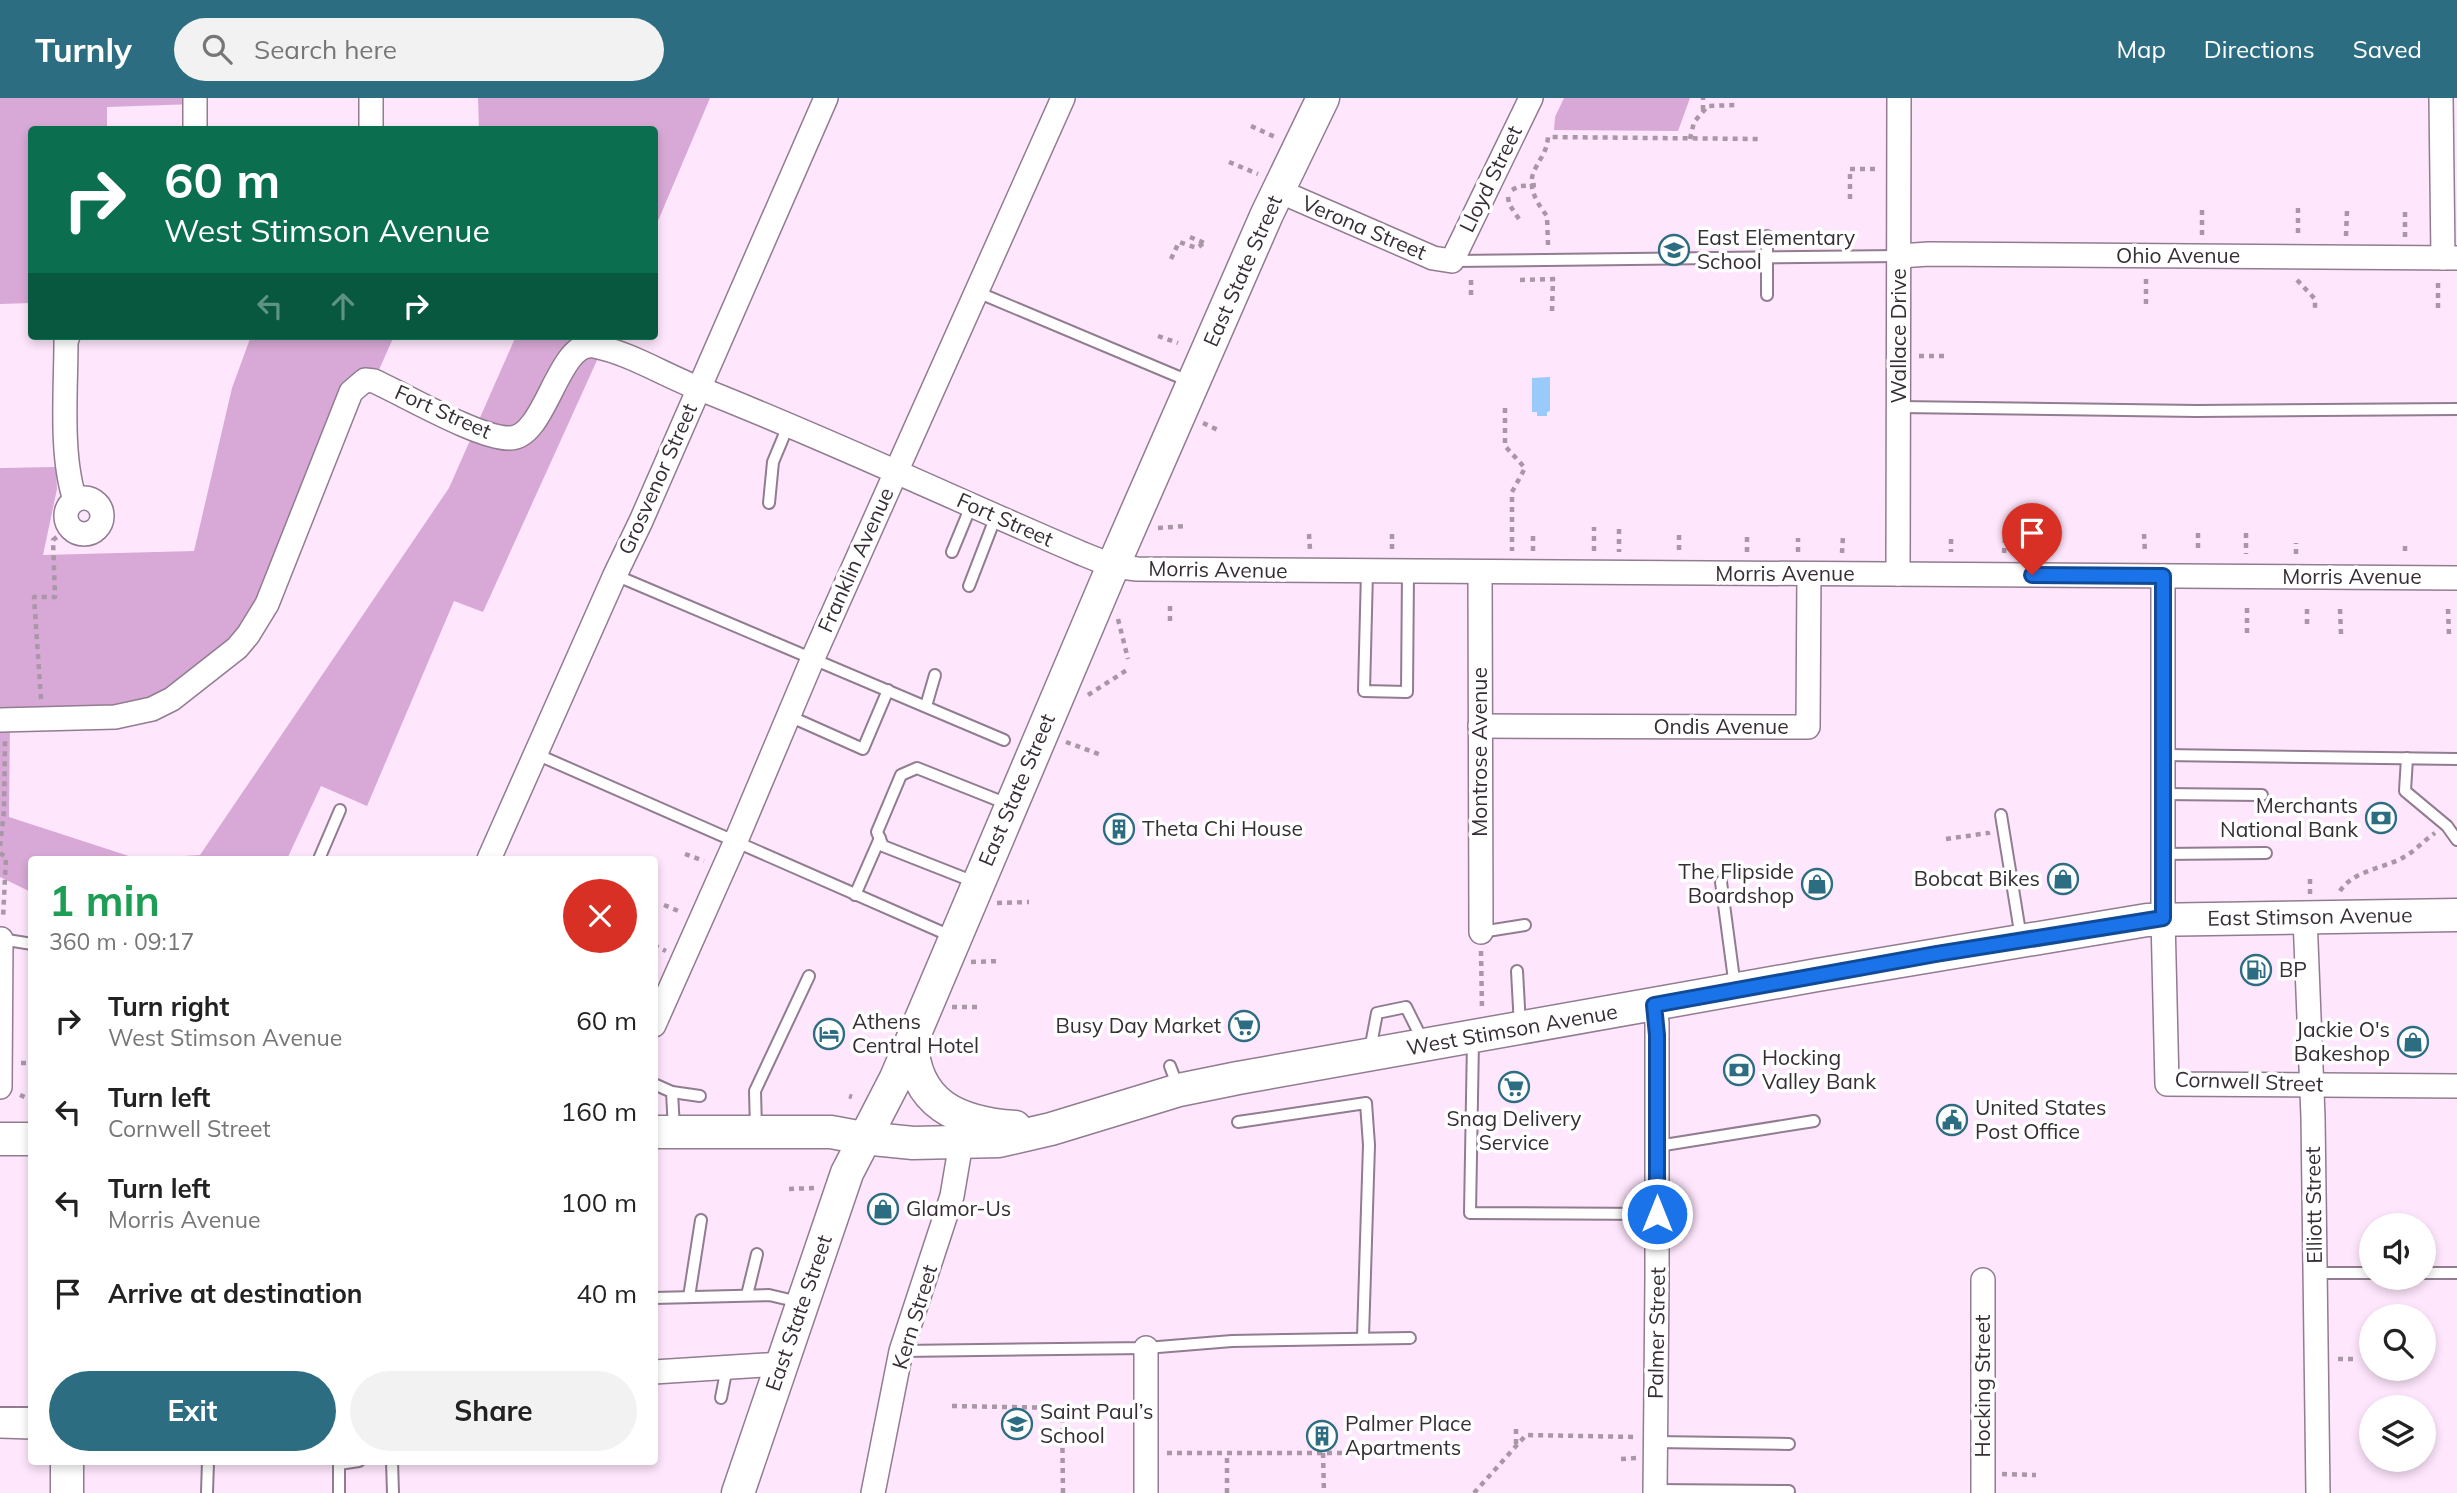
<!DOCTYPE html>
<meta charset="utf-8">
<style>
body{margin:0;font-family:Mulish,sans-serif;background:#f2f2f2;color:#222;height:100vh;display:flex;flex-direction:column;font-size:26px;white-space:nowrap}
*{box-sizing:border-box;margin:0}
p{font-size:23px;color:#767676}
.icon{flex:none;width:38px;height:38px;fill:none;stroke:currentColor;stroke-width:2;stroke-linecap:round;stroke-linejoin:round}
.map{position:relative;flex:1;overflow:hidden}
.drawer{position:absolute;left:28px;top:758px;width:630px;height:609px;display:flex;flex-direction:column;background:#fff;border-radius:7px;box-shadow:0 4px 10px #0003}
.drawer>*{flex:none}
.top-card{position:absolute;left:28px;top:28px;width:630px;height:214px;border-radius:7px;box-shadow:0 4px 10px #0003;background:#0b6e4f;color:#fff;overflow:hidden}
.fabs{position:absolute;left:2359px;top:1115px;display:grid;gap:14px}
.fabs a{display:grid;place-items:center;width:77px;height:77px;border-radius:50%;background:#fff;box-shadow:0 4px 10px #0003;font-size:35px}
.pin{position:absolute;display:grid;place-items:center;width:60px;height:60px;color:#fff;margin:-72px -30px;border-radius:50% 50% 50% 0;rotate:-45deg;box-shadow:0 0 7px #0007}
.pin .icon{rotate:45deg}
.me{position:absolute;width:77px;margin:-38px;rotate:0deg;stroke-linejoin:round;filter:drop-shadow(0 0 5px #0008)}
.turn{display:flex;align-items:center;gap:24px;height:147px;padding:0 21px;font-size:32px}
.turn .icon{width:91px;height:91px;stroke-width:2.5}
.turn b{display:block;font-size:49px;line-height:60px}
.lanes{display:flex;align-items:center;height:66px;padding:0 21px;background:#0003;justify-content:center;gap:35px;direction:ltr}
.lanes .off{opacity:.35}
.round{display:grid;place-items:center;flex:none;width:74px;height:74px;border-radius:37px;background:#f2f2f2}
.summary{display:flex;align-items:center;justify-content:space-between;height:119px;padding:0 21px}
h1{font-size:42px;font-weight:700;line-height:52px;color:#1e9e55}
.action{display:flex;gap:14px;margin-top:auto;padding:14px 21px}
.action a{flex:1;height:80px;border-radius:42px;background:#2d6d82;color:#fff;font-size:28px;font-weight:700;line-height:80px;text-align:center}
.action a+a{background:#f2f2f2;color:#222}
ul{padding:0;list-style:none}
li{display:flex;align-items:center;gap:21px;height:91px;padding:0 21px}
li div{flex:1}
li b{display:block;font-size:26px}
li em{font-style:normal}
header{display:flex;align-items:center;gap:42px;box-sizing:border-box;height:98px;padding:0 35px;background:#2d6d82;color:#fff}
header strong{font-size:33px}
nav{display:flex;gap:38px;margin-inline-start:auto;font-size:24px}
.search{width:490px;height:63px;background:#f2f2f2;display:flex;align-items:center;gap:18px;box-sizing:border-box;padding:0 24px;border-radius:38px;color:#767676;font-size:26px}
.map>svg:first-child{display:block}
.green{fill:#d8a9d6}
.water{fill:#9acaf9}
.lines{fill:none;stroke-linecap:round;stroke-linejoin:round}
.lane-casing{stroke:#917c90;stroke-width:14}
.street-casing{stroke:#917c90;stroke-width:26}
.secondary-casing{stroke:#917c90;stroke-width:35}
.path{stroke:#a997a7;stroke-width:4.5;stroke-dasharray:5 5;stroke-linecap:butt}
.lane{stroke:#fff;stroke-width:10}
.street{stroke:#fff;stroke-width:23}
.secondary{stroke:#fff;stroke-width:32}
.route-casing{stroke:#114b97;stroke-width:18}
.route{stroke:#1a73e8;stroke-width:12}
.labels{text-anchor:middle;stroke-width:7;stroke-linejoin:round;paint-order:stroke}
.street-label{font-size:21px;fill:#362d35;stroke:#fff}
.poi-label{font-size:21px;fill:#362d35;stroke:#fff;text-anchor:start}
</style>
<header>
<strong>Turnly</strong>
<div class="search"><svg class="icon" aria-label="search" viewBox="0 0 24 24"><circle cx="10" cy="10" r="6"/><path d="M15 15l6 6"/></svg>Search here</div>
<nav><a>Map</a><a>Directions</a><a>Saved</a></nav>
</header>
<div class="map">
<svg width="2457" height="1395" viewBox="0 0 2457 1395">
<rect width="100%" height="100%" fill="#fee6fc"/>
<g class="green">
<polygon points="0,0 195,0 195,6 107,9 107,31 32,32 31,205 0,206"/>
<polygon points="478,0 710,0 655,130 654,32 479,31"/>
<polygon points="1564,0 1690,0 1678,33 1554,32 1555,19"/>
<polygon points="251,238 394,238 374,283 365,282 267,506 172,601 10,624 9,719 138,761 200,757 449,390 516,238 608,238 483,514 454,503 367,708 321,688 287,761 32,761 31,794 0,779 0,370 56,369 57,391 43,457 194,453 232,290"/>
</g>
<polygon class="water" points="1550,279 1550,313 1547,314 1547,318 1537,318 1537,314 1532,314 1532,280"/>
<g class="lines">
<g class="lane-casing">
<g id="lane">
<polyline points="1767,138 1767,197"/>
<polyline points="1452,163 1899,158"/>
<polyline points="977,194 1191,284"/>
<polyline points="1899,309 2197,313 2457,311"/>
<polyline points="769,405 773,364 788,328"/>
<polyline points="952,454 971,408"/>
<polyline points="1367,474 1364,593 1407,594 1408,474"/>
<polyline points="615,477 1004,642"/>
<polyline points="969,488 996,418"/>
<polyline points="926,608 935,577"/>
<polyline points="789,618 863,651 888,592"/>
<polyline points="536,656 953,839"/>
<polyline points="2164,657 2457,661"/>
<polyline points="2407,660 2405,693 2447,728 2457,742"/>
<polyline points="2164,696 2262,697"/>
<polyline points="2001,717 2021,840"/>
<polyline points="2163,756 2266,755"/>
<polyline points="319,761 340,712"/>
<polyline points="1721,784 1735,889"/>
<polyline points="977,785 883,748 877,734 901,677 917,670 1010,707"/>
<polyline points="855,797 880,740"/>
<polyline points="1481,834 1525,827"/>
<polyline points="1,841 32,846"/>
<polyline points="1517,873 1520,928"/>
<polyline points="1473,942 1470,1115 1657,1116"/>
<polyline points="1370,952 1377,915 1406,909 1424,945"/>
<polyline points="1170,968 1178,989"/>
<polyline points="654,986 672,994 674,1031"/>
<polyline points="672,994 700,998"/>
<polyline points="1238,1024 1366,1005 1369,1047 1363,1239"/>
<polyline points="756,1031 755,993 809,878"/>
<polyline points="1658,1048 1814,1023"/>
<polyline points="2316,1175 2371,1175"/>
<polyline points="2424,1175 2457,1175"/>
<polyline points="747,1197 757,1156"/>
<polyline points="689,1199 701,1122"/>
<polyline points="654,1200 769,1197 799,1204"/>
<polyline points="901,1253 1146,1250 1232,1243 1410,1240"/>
<polyline points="721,1300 727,1269"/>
<polyline points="0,1315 32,1315"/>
<polyline points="1655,1344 1789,1346"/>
<polyline points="392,1363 393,1395"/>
<polyline points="1655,1392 1789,1393"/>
<polyline points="207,1395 208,1363"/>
<polyline points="339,1395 339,1366 359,1363"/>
</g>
</g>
<g class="street-casing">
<g id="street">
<polyline points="371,0 371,32"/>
<polyline points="2441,0 2443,160"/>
<polyline points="195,32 195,0"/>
<polyline points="1279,93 1433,160 1452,163 1531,0"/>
<polyline points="1899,158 1929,156 2457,160"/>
<path d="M68 238 66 244C66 292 60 357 75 402"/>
<circle cx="84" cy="418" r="18"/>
<polyline points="1480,474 1481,834"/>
<polyline points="1898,476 1899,0"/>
<polyline points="2163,478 2163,820 2167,986 2457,988"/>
<path d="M0 622 115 619 152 611 172 601 237 550 248 537 267 506 351 294 365 282 374 283C405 297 480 341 510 340 546 340 558 241 594 248 630 255 664 277 698 290 828 341 954 401 1083 456L1113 468 1137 471 2457 480"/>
<polyline points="1480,628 1808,629 1809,476"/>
<polyline points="489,761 615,477 641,423 826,0"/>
<polyline points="2305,819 2313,1019 2318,1395"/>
<polyline points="1654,907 1657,925 1657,1181 1655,1395"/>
<polyline points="654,927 735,745 813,560 1063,0"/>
<polyline points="0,989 1,841"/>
<polyline points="1146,1250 1146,1395"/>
<polyline points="654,1274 781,1266"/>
<polyline points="0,1328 32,1329"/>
<polyline points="873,1395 901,1253 952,1098 961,1045"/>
<polyline points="1983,1395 1983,1182"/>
</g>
</g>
<g class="secondary-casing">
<g id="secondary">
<path d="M912 943C914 1007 959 1025 1015 1029"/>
<polyline points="654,1034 831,1034 863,1040 913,1045 999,1043 1051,1031 1179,992 1238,980 1817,877 2147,822 2457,817"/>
<polyline points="0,1041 32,1041"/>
<polyline points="67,1363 67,1395"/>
<polyline points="738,1395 847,1075 896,980 1113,468 1267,116 1323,0"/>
</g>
</g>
<g class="path">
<polyline points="1703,12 1703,0"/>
<polyline points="1251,28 1275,39"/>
<polyline points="1690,41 1694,24 1708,8 1735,7"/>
<polyline points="1229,64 1258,76"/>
<polyline points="1512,92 1519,88 1538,87"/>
<polyline points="1508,99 1509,106 1519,121"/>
<polyline points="1850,101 1850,71 1875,71"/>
<polyline points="2298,110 2298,137"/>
<polyline points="2202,137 2202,111"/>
<polyline points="2346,138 2347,113"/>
<polyline points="1190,139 1204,145"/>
<polyline points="2405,139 2405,109"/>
<path d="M1548 147 1547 118C1537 105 1526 88 1535 71 1541 59 1547 53 1548 39L1759 41"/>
<polyline points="1171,161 1179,144 1197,150 1204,145"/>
<polyline points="2146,181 2146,209"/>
<polyline points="1520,182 1556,181"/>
<polyline points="2297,182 2315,201 2315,211"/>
<polyline points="1471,197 1471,177"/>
<polyline points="2438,210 2438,183"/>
<polyline points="1552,213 1553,180"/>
<polyline points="1158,238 1178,245"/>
<polyline points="1919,258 1946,258"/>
<polyline points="1505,310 1505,348 1525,370 1512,394 1512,453"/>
<polyline points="1203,325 1218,332"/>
<polyline points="1158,430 1185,428"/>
<polyline points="1619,431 1619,454"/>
<polyline points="2198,435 2198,455"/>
<polyline points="2246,435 2246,456"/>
<polyline points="1309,436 1310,452"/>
<polyline points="1392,436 1392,452"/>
<polyline points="2144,436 2145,455"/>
<polyline points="1679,437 1679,454"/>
<polyline points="1951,441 1951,454"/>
<polyline points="2405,448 2405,456"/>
<polyline points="1533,453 1533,434"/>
<polyline points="1594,453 1594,429"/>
<polyline points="1747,454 1747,438"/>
<polyline points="1798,454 1798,440"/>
<polyline points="1842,455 1843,438"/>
<polyline points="2004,455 2005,440"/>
<polyline points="2047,455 2048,431"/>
<polyline points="2296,456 2296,445"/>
<polyline points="2247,510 2247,535"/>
<polyline points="2340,511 2341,536"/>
<polyline points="2448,511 2449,537"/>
<polyline points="1118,521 1128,561"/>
<polyline points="1170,523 1170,506"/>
<polyline points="2307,526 2307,510"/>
<polyline points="1088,597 1127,572"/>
<polyline points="41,601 34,499 55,499 53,442 69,430"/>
<polyline points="1066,644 1101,657"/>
<polyline points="1946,741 1988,735 1988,737"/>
<polyline points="0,748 4,713 5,643"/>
<polyline points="0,755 6,759 3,821"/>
<polyline points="685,756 704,763"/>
<polyline points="2310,781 2310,796"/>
<path d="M2340 793C2354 772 2383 771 2404 759 2414 754 2423 743 2435 735"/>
<polyline points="997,805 1029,804"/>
<polyline points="664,807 681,814"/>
<polyline points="654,847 666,853"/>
<polyline points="1481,853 1482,911"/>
<polyline points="971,864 1001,863"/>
<polyline points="952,909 978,909"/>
<polyline points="938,941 958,948"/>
<polyline points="21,965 32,965"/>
<polyline points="20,997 32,1002"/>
<polyline points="849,998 852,999"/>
<polyline points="789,1091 815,1090"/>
<polyline points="2338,1261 2354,1261"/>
<polyline points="952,1308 1062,1310 1063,1395"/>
<polyline points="1516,1346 1516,1330"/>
<polyline points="1167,1355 1422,1355"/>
<polyline points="1323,1355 1324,1395"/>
<polyline points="1621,1361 1637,1360"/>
<polyline points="2002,1376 2036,1377"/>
<polyline points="1227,1395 1227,1355"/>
<polyline points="1474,1395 1526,1337 1637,1339"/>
</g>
<use href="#lane" class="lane"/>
<use href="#street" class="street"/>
<use href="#secondary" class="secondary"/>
</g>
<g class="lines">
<g class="route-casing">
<polyline id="route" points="1657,1116 1657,937 1654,907 1936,856 2163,820 2163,478 2032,477"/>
</g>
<use href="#route" class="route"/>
</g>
<defs>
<g id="school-ring" transform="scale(1.575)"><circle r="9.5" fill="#fff" stroke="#2d6d82" stroke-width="1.5"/><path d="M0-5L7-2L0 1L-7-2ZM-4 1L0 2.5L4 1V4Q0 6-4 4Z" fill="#2d6d82"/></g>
<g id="bank-ring" transform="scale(1.575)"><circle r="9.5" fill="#fff" stroke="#2d6d82" stroke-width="1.5"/><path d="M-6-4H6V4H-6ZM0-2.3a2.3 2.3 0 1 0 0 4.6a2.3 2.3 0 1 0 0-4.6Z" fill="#2d6d82"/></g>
<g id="building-ring" transform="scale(1.575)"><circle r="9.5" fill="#fff" stroke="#2d6d82" stroke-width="1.5"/><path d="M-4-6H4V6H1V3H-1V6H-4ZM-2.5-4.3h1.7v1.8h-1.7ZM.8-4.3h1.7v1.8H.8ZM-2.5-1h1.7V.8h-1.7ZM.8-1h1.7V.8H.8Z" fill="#2d6d82"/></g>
<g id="shop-ring" transform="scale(1.575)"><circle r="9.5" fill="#fff" stroke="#2d6d82" stroke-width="1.5"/><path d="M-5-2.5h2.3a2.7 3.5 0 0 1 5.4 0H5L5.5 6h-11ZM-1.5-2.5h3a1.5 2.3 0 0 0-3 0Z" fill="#2d6d82"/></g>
<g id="fuel-ring" transform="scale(1.575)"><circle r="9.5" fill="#fff" stroke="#2d6d82" stroke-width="1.5"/><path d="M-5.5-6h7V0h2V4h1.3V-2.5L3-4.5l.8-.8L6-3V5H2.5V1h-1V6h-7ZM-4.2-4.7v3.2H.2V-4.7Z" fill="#2d6d82"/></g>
<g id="supermarket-ring" transform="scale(1.575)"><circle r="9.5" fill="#fff" stroke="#2d6d82" stroke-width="1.5"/><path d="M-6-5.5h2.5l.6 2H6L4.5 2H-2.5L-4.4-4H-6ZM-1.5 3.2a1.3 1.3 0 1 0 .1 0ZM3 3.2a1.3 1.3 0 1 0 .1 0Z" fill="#2d6d82"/></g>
<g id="hotel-ring" transform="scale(1.575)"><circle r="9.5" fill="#fff" stroke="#2d6d82" stroke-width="1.5"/><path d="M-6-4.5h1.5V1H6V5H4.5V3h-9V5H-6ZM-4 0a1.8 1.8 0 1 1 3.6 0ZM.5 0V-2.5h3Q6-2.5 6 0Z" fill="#2d6d82"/></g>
<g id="civic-ring" transform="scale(1.575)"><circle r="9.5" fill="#fff" stroke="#2d6d82" stroke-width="1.5"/><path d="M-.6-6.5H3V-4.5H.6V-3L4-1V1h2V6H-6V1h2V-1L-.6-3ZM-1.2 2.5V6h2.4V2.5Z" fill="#2d6d82"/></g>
</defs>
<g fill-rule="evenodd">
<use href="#school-ring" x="1674" y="152"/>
<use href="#bank-ring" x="2381" y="720"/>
<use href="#building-ring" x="1119" y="731"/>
<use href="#shop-ring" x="2063" y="781"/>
<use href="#shop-ring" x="1817" y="786"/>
<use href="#fuel-ring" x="2256" y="872"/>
<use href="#supermarket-ring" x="1244" y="928"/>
<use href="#hotel-ring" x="829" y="936"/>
<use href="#shop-ring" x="2413" y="944"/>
<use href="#bank-ring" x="1739" y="972"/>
<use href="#supermarket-ring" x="1514" y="989"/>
<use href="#civic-ring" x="1952" y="1022"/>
<use href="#shop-ring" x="883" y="1111"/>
<use href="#school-ring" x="1017" y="1326"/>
<use href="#building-ring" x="1322" y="1338"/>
</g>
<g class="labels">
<g class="street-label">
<text transform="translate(1491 81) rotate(-64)" y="7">Lloyd Street</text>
<text transform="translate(1364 130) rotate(23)" y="7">Verona Street</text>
<text x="2178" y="165">Ohio Avenue</text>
<text transform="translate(1243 173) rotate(-66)" y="7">East State Street</text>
<text transform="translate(1899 238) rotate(-90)" y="7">Wallace Drive</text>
<text transform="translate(443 314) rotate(24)" y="7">Fort Street</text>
<text transform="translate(658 381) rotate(-66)" y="7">Grosvenor Street</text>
<text transform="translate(1005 422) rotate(24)" y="7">Fort Street</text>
<text transform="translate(856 462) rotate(-66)" y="7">Franklin Avenue</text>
<text transform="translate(1218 472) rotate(1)" y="7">Morris Avenue</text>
<text x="1785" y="483">Morris Avenue</text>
<text x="2352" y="486">Morris Avenue</text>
<text x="1721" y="636">Ondis Avenue</text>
<text transform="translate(1480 654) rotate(-90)" y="7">Montrose Avenue</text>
<text transform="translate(1017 692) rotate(-67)" y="7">East State Street</text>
<text transform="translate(2310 819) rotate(-1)" y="7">East Stimson Avenue</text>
<text transform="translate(1512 932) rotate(-10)" y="7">West Stimson Avenue</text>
<text transform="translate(2249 984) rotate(2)" y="7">Cornwell Street</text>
<text transform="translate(2314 1107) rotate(-91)" y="7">Elliott Street</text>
<text transform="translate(799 1215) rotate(-71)" y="7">East State Street</text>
<text transform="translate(915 1219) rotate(-73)" y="7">Kern Street</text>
<text transform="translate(1657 1235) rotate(-89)" y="7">Palmer Street</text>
<text transform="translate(1983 1288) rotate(-90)" y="7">Hocking Street</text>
</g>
<g class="poi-label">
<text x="1697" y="147">East Elementary<tspan x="1697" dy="24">School</tspan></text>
<text x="2358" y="715" text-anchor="end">Merchants<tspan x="2358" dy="24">National Bank</tspan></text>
<text x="1142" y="738">Theta Chi House</text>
<text x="1794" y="781" text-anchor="end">The Flipside<tspan x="1794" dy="24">Boardshop</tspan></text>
<text x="2040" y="788" text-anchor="end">Bobcat Bikes</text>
<text x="2279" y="879">BP</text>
<text x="852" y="931">Athens<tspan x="852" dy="24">Central Hotel</tspan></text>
<text x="1221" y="935" text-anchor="end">Busy Day Market</text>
<text x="2390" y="939" text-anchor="end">Jackie O's<tspan x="2390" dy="24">Bakeshop</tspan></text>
<text x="1762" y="967">Hocking<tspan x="1762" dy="24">Valley Bank</tspan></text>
<text x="1975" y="1017">United States<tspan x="1975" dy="24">Post Office</tspan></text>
<text x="1514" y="1028" text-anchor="middle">Snag Delivery<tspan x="1514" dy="24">Service</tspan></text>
<text x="906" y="1118">Glamor-Us</text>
<text x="1040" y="1321">Saint Paul’s<tspan x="1040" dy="24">School</tspan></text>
<text x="1345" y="1333">Palmer Place<tspan x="1345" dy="24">Apartments</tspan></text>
</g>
</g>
</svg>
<div class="fabs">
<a><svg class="icon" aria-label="sound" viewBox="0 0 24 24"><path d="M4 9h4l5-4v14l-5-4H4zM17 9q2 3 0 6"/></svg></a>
<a><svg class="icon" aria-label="search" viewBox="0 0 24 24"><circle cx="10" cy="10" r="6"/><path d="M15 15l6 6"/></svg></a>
<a><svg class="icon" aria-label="layers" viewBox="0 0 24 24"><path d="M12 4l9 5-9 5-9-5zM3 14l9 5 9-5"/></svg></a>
</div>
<div class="pin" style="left:2032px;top:477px;background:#d93025"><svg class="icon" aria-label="arrive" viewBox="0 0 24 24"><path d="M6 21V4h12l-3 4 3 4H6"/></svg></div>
<svg class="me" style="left:1657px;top:1116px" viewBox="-20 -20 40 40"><circle r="17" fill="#1a73e8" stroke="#fff" stroke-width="3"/><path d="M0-11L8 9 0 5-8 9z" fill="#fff"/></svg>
<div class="top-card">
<div class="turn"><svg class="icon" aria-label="right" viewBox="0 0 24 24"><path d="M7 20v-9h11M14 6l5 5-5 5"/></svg><div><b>60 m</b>West Stimson Avenue</div></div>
<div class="lanes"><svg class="icon off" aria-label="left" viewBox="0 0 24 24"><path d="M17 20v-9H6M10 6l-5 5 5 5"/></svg><svg class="icon off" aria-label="ahead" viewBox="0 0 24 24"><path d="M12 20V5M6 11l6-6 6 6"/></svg><svg class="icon" aria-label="right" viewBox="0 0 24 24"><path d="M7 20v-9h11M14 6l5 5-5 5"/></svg></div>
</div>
<section class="drawer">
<div class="summary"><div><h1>1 min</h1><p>360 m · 09:17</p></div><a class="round" style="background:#d93025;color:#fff"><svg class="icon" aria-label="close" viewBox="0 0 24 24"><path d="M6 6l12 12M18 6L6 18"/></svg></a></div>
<ul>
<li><svg class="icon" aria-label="right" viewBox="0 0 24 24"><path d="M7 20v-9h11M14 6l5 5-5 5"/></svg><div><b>Turn right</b><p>West Stimson Avenue</p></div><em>60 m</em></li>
<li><svg class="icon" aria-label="left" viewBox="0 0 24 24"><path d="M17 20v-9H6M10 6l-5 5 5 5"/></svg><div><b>Turn left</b><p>Cornwell Street</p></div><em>160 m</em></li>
<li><svg class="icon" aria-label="left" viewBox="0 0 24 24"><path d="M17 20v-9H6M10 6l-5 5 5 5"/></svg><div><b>Turn left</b><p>Morris Avenue</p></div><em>100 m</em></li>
<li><svg class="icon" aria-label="arrive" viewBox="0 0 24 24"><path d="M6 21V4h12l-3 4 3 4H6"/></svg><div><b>Arrive at destination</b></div><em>40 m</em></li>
</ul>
<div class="action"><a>Exit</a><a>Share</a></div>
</section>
</div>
